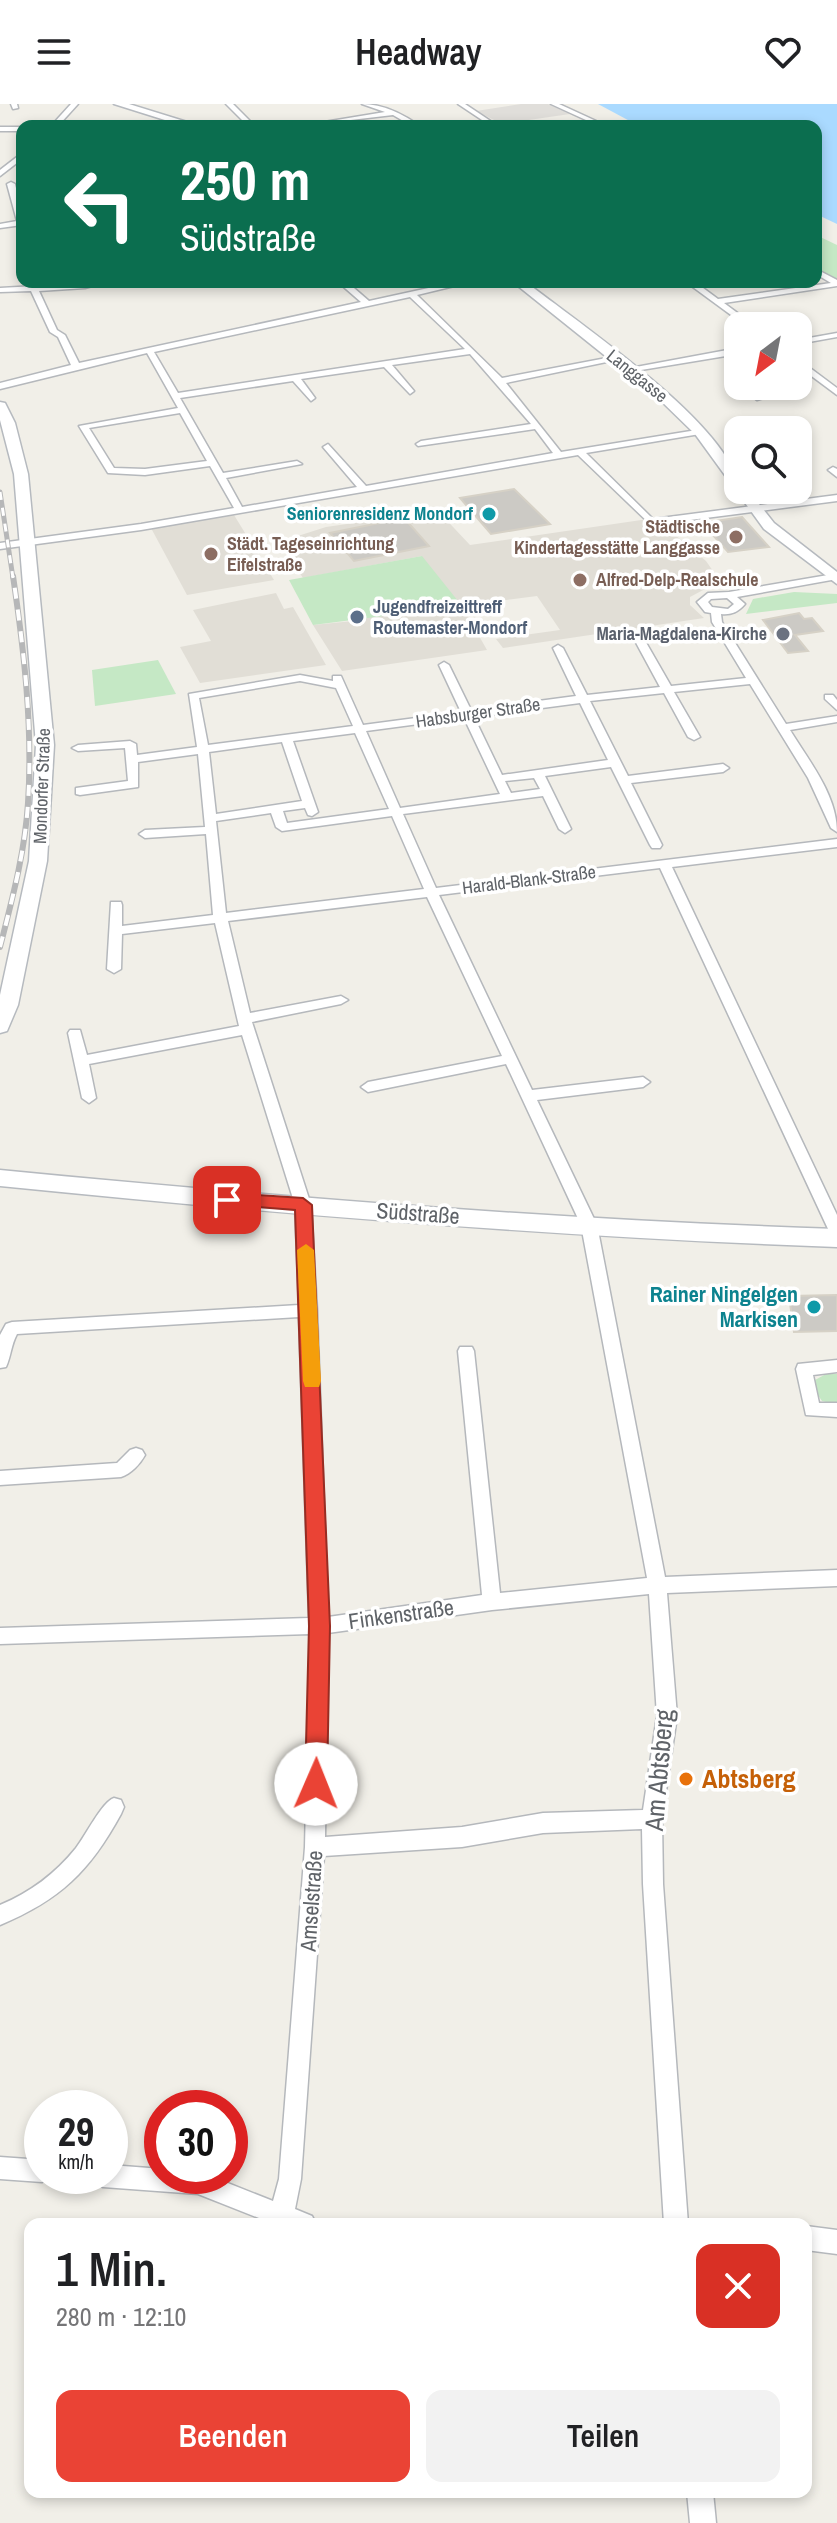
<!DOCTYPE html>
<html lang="de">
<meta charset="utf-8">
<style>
body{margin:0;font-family:"Archivo Narrow",sans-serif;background:#f2f2f2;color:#202124;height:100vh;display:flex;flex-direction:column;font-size:30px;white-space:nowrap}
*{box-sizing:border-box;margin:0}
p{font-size:26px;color:#757577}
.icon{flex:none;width:44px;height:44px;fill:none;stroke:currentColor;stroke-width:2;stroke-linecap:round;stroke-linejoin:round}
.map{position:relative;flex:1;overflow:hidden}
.sheet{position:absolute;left:24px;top:2114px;width:788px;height:280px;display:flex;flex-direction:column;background:#fff;border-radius:16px;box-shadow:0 4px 12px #0003}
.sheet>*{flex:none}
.banner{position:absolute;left:16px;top:16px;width:806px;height:168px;border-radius:16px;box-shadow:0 4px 12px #0003;background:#0b6e4f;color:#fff;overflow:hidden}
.needle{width:52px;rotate:212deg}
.tools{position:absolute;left:724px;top:208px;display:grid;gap:16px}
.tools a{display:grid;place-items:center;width:88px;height:88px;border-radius:16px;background:#fff;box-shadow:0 4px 12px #0003;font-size:40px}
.speed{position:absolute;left:24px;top:1986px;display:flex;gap:16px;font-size:40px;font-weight:700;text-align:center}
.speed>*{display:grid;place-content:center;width:104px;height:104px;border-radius:50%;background:#fff;box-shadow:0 4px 12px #0003;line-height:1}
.speed small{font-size:20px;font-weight:400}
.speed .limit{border:12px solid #d22;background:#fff;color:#111}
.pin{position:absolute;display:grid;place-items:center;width:68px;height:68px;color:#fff;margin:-34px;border-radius:16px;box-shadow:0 4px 12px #0006}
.me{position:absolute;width:88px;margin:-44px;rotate:1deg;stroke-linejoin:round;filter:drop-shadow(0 0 6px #0008)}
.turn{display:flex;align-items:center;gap:28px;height:168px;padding:0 32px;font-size:36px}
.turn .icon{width:104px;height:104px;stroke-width:2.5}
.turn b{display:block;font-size:56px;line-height:68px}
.round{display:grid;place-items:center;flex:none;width:84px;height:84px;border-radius:16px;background:#f2f2f2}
.head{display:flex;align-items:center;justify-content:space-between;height:136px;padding:0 32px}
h1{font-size:48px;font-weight:600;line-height:60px}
.primary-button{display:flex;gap:16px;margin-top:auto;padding:16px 32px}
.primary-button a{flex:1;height:92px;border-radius:16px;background:#ea4335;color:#fff;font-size:32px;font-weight:600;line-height:92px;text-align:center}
.primary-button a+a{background:#f2f2f2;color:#202124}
header{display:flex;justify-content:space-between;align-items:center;height:104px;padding:0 32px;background:#fff;font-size:36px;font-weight:600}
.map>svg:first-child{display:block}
.industrial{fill:#e0deda}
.education{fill:#e1ded6}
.green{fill:#c5e8c5}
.water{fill:#aadaff}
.building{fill:#cccac5;stroke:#d6d1c6;stroke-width:2}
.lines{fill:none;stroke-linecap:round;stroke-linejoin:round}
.street-casing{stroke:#b5b8bc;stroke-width:3}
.secondary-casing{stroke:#b6babf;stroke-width:3}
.street{fill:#fff;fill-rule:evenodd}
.secondary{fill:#fff;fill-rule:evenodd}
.rail-far1-casing{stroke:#b6b7b8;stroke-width:5}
.rail-casing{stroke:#b6b7b8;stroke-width:6}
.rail-far1{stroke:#fff;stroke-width:3;stroke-dasharray:8;stroke-linecap:butt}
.rail{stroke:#fff;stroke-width:4;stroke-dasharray:11;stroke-linecap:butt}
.route{fill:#ea4335;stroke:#982c22;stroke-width:2}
.slow{fill:#f59e0b}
.culture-dot{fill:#0f9aa8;stroke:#fff;stroke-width:3}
.education-dot{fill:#8d6e63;stroke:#fff;stroke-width:3}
.service-dot{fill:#5c6f8a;stroke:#fff;stroke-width:3}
.worship-dot{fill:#6b7280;stroke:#fff;stroke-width:3}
.food-dot{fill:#e8710a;stroke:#fff;stroke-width:3}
.labels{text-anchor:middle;stroke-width:7;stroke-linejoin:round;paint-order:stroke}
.far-street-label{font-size:18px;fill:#5f6368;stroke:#fff}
.far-culture-label{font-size:18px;font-weight:bold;fill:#0d838f;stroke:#fff;text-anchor:end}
.far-education-label{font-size:18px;font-weight:bold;fill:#785e54;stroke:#fff;text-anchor:start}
.far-service-label{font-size:18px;font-weight:bold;fill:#4e5e75;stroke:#fff;text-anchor:start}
.far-worship-label{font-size:18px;font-weight:bold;fill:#5b616d;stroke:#fff;text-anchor:end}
.street-label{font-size:22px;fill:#5f6368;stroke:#fff}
.culture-label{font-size:22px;font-weight:bold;fill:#0d838f;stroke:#fff;text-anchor:end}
.near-street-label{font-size:26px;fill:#5f6368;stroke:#fff}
.near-food-label{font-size:26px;font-weight:bold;fill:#c56008;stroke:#fff;text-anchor:start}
</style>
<header><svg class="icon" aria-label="menu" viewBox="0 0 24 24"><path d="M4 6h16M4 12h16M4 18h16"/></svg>Headway<svg class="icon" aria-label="heart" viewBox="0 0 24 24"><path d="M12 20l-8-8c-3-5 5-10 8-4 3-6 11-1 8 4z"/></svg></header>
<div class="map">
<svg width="837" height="2419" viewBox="0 0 837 2419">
<rect width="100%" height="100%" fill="#f1efe8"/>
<polygon class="industrial" points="521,0 548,0 570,10 502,20 476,7"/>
<g class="education">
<polygon points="438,407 470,441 655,414 706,457 720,477 690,493 690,501 704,514 503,544 496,535 560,526 537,492 462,502 487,546 342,567 313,521 363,516 422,452 303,474 279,438 326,423"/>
<polygon points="234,411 274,476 187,491 151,424"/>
<polygon points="276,489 284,505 293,503 326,561 200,579 180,543 211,537 193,506"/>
</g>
<g class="green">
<polygon points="816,131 837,141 837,178 816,165"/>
<polygon points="422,452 462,502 313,521 289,476"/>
<polygon points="794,488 837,490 837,499 746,510 753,495"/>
<polygon points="158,556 176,590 95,602 92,566"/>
<polygon points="826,1270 837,1270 837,1301 822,1297 813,1284 815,1276"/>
</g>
<polygon class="water" points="598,0 837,0 837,120 816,110 816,22 639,22"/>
<g class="building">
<polygon points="514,385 550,420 491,430 460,394"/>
<polygon points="742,413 769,443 728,448 702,419"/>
<polygon points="404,414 429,442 354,457 330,429"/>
<polygon points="799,509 804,515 812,514 823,527 795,531 808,547 788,549 763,516"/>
<polygon points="837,1191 837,1227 794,1228 789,1192"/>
</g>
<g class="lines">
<g class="street-casing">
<g id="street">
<polygon points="11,0 17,0 18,4 13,5"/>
<polygon points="71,0 78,0 58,22 51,22"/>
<polygon points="226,0 233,0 255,22 248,22"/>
<path d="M362 0C383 0 403 10 420 22H412L393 11 300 22 385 8Z"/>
<polygon points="458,0 465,0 498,22 491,22"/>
<polygon points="551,0 559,0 607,22 599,22"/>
<rect x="0" y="23" width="22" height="4"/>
<polygon points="22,49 22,55 0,72 0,66"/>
<polygon points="11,78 15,80 22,109 22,121 0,124 0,120 17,117 7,80"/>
<polygon points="816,165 837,176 837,182 724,199 755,222 746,222 686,178 695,178 718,195 831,179 816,170"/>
<path d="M107 178 85 184 39 187 57 226 65 231 79 259 361 198 338 178H347L369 197 456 178H471L417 191 502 274 617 252 621 255 506 279 561 348 703 325 704 327 700 330 586 349 653 415 837 391V397L651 421 578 351 141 426 0 445V439L141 420 234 404 210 362 145 371 108 369 79 322 178 304 147 249 0 285V279L71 261 58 233 50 228 31 187 0 188V184ZM410 193 465 245 178 289 154 248ZM470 250 531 320 421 337 416 340 418 342 535 325 553 349 366 382 328 340 323 343 357 383 242 403 226 374 302 360 297 357 223 369 180 294 293 277 311 297 315 294 301 275 384 263 410 290 414 287 392 261ZM180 309 207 357 145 365 114 364 89 324Z"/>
<polygon points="837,229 837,233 798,240 798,236"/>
<polygon points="738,244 738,250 629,268 625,265"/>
<polygon points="798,255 837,284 837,291 798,262"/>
<polygon points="739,282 749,282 764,294 757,296"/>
<polygon points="833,363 837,365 837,373 828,366"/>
<path d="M834 470 837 471V475L737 493 745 500C738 508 732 511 721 510L722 518 786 620 837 612V618L790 626C809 657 837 691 837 728L831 724 808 674 750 580 674 588 700 633 694 636 688 633 664 589 590 597 628 672 723 660 729 664 723 668 631 679 662 741 660 744H652L650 741 611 663 545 672 571 725 565 729 559 725 543 692 403 710 436 784 837 735V743L672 763 837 1111V1133L829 1127 660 764 439 791 532 986 643 973 650 978 643 983 537 996 597 1121 665 1473 837 1466V1482L667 1489 677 1612 662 1715 663 1780 688 2120H664L643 1780 642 1725 543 1729 462 1743 324 1752 301 2075 295 2105 312 2112 316 2120H274L198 2090 103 2083 95 2080 92 2072H110V2061L162 2065V2072H210L273 2097 279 2075 305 1743 310 1530 0 1540V1524L309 1514 299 1213 17 1230C11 1241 11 1252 6 1263L0 1264V1231L6 1220 12 1218 299 1201 295 1101 242 931 89 960 96 994 89 999 82 994 68 929 70 926H80L87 951 239 922 215 819 122 830 121 865 114 869 107 865 111 798H121L122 801V822L213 811 206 730 145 734 139 730 145 726 205 723 198 650 138 658V683L80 691 76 690V684L128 677 125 644 78 647 72 644 78 641 130 637 136 640 137 651 197 643 189 590 300 571 333 577V572H341L363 621 461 608 439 561 444 558 449 561 471 606 576 592 553 544 558 541 563 544 587 591 660 583 634 535 639 532 644 535 671 582 746 574 712 518 711 509 705 508 697 498 708 489 729 488ZM727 494 734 500 728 505 712 503 708 498 711 495ZM300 577 336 584 353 622 208 641 199 594ZM580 599 608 656 502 671 474 613ZM464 614 500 690 400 704 366 627ZM355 629 389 705 287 719 283 707 305 704 308 711 312 712 318 708 293 637ZM282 638 302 697 216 710 209 648ZM534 674 540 685 511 689 505 677ZM271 709 276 723 282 727 392 712 424 785 226 809 216 717ZM427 793 502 952 368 978 361 983 368 988 506 960 581 1121 647 1474 500 1489 474 1247 472 1243H460L458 1247 482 1491 328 1513 317 1206 311 1101 252 918 341 900 348 896 341 892 250 909 228 817ZM649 1490 657 1612 643 1706 543 1709 462 1723 325 1733 328 1529 492 1506Z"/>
<polygon points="825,591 833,591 837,596 837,606 825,595"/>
<polygon points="837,1256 837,1268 813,1271 819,1299 837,1299 837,1313 806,1311 796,1265 798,1260"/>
<path d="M136 1344 142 1346 145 1351C140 1360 131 1370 121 1373L0 1381V1367L117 1359 130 1346Z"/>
<path d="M114 1694 121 1696 124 1703 121 1710C90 1767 60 1796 0 1821V1801C31 1788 55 1770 76 1744 86 1731 102 1698 114 1694Z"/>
<polygon points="0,2053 42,2056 42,2072 51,2072 42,2078 0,2075"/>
<polygon points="806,2122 837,2126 837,2150 806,2146"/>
<polygon points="687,2388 713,2388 716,2419 690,2419"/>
</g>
</g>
<g class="secondary-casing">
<g id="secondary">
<polygon points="114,0 129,0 200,22 184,22"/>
<path d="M513 178H526C574 216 738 326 738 386H748L774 419 837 468V480L764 425 695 330 659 295Z"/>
<polygon points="0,298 5,299 15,319 28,370 54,641 47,757 18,901 7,927 0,929 0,891 29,757 36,641 14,370 0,316"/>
<path d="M0 1066C278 1093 558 1116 837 1125V1143C558 1133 278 1110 0 1082Z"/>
</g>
</g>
<use href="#street" class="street"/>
<use href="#secondary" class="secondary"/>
<g class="rail-far1-casing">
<polyline id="rail-far1" points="0,388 13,474"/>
</g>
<g class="rail-casing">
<path id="rail" d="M0 843C12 796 25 748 28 699 33 623 24 547 13 472"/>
</g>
<use href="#rail-far1" class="rail-far1"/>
<use href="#rail" class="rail"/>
</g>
<polygon class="route" points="227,1089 303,1094 312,1101 330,1522 327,1680 324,1687 316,1690 308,1687 305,1680 309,1522 295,1106 221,1100 218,1096 221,1091"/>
<polygon class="slow" points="306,1140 314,1146 321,1277 319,1283 305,1283 303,1277 297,1146"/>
<g class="culture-dot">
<circle cx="489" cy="410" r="8"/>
<circle cx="814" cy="1203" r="8"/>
</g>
<g class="education-dot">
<circle cx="736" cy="433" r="8"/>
<circle cx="211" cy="450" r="8"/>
<circle cx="580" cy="476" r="8"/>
</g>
<circle class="service-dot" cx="357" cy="513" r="8"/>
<circle class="worship-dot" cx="783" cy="530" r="8"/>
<circle class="food-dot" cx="686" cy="1675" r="8"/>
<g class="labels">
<g class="far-street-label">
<text transform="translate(637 272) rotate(39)" y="6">Langgasse</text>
<text transform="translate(478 609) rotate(-8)" y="6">Habsburger Straße</text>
<text transform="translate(42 682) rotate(-88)" y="6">Mondorfer Straße</text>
<text transform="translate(529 776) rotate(-7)" y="6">Harald-Blank-Straße</text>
</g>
<g class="far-culture-label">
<text x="473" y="416">Seniorenresidenz Mondorf</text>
</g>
<g class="far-education-label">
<text x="720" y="429" text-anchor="end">Städtische<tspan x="720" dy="21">Kindertagesstätte Langgasse</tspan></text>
<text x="227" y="446">Städt. Tageseinrichtung<tspan x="227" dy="21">Eifelstraße</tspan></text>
<text x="596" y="482">Alfred-Delp-Realschule</text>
</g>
<g class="far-service-label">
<text x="373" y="509">Jugendfreizeittreff<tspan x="373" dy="21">Routemaster-Mondorf</tspan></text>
</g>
<g class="far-worship-label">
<text x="767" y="536">Maria-Magdalena-Kirche</text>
</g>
<g class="street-label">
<text transform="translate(418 1109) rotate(4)" y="8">Südstraße</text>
<text transform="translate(401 1510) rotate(-8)" y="8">Finkenstraße</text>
<text transform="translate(311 1797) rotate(-86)" y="8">Amselstraße</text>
</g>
<g class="culture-label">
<text x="798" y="1198">Rainer Ningelgen<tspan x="798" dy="25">Markisen</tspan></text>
</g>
<g class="near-street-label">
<text transform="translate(659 1666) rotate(-85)" y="9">Am Abtsberg</text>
</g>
<g class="near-food-label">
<text x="702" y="1684">Abtsberg</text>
</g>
</g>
</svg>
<div class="tools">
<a><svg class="needle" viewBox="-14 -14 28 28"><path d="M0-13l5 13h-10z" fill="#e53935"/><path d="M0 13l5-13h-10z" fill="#757577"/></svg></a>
<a><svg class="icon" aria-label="search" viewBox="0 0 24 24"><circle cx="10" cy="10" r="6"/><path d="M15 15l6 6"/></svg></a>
</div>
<div class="speed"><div>29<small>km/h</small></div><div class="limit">30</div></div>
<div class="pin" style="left:227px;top:1096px;background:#d93025"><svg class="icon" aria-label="arrive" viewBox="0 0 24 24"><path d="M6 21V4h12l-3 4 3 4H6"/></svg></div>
<svg class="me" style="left:316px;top:1680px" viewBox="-20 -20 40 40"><circle r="19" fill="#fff"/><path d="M0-13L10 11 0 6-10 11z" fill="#ea4335"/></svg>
<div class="banner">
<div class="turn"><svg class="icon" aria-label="left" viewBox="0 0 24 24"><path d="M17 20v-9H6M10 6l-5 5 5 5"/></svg><div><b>250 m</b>Südstraße</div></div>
</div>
<section class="sheet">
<div class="head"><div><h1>1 Min.</h1><p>280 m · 12:10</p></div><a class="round" style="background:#d93025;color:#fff"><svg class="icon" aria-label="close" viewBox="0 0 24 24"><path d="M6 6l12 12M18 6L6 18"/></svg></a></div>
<div class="primary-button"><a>Beenden</a><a>Teilen</a></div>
</section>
</div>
